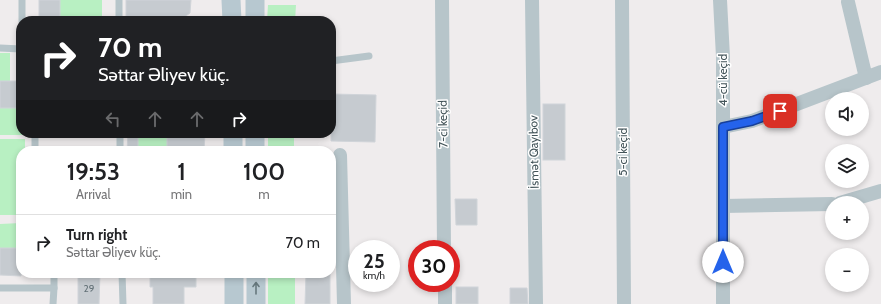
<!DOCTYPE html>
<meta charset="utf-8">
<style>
body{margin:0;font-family:Cabin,sans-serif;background:#f6f6f6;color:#202124;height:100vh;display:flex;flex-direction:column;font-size:15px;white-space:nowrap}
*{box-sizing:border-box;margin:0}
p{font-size:13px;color:#757577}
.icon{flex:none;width:22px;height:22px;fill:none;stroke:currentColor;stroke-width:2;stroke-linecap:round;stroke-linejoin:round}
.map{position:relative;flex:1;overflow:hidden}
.details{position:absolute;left:16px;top:146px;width:320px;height:132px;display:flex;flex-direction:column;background:#fff;border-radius:16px;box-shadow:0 2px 6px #0003}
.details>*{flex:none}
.hud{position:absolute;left:16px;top:16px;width:320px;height:122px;border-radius:16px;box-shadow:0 2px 6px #0003;background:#202124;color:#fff;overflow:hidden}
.fabs{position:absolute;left:825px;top:92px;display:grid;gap:8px}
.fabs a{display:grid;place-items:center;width:44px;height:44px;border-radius:50%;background:#fff;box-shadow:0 2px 6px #0003;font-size:20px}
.speed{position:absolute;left:348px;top:240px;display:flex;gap:8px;font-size:20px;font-weight:700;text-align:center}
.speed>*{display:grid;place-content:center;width:52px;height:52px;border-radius:50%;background:#fff;box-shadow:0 2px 6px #0003;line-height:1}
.speed small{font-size:10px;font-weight:400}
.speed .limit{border:6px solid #d22;background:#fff;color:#111}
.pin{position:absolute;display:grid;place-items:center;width:34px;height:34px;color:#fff;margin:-17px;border-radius:8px;box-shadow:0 2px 6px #0006}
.me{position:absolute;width:44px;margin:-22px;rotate:0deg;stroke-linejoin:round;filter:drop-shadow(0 0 3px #0008)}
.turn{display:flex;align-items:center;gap:14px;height:84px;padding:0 16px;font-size:18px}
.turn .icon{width:52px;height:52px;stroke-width:2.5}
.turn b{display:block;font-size:28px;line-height:34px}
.lanes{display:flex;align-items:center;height:38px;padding:0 16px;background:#0003;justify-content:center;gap:20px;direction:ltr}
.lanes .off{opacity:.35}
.eta{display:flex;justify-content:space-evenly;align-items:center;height:68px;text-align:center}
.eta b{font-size:24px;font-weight:600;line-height:28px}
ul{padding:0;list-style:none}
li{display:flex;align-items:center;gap:12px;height:56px;padding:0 16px;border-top:1px solid #e0e0e0}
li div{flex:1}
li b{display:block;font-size:15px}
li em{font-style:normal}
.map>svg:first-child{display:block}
.green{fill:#b8f0c2}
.building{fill:#c6cbd0;stroke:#d0d4d9}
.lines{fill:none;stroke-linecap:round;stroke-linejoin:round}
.lane{stroke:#b7c5ca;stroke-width:7}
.street{stroke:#b7c5ca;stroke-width:14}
.secondary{stroke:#b7c8d0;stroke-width:19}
.oneway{stroke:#66787d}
.route-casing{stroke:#184099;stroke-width:10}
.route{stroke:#2563eb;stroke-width:7}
.labels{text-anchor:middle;stroke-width:3;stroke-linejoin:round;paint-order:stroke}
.number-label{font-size:10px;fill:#647278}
.street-label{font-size:12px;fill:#44555a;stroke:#fff}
</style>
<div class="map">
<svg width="881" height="304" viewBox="0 0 881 304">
<rect width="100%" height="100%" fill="#efeced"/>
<g class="green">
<rect x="60" y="0" width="42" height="21"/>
<polygon points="268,5 296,5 295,21 267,21"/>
<rect x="0" y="53" width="10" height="28"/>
<polygon points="0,108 21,108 21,133 28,133 28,135 0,135"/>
<rect x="138" y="133" width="29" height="18"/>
<rect x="268" y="133" width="26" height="18"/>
<polygon points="0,139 25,139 25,151 21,151 21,215 0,215"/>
<polygon points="21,223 21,248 0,248 0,224"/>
<rect x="268" y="273" width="27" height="31"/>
</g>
<g class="building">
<rect x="39" y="0" width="21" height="21"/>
<polygon points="126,0 191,0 190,13 179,21 126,21"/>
<rect x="0" y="81" width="21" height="27"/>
<polygon points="331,94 376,95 375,142 331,141"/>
<rect x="543" y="104" width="22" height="56"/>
<polygon points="128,133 138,133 138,151 127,151"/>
<polygon points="167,133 205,133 204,151 167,151"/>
<polygon points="455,199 477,199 477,225 456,225"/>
<polygon points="0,248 21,248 21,276 0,275"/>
<polygon points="78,273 100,273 99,304 78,304"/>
<polygon points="150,273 196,273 196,287 184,287 184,304 153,304 153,287 150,287"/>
<polygon points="306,273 330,273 330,304 305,304"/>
<rect x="456" y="287" width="22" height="17"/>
<polygon points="510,288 527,288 528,304 510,304"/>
</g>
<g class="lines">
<g class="lane">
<polyline points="119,0 119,21"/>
<polyline points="22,21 22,0"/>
<polyline points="0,48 21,49"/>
<polyline points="331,61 369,56"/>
<polyline points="120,133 120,151"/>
<polyline points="35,151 35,133"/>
<polyline points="54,273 54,288"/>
<polyline points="122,273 123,304"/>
<polyline points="0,288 54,288 53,304"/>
</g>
<g class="street">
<polyline points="442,0 444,249"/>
<polyline points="532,0 536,304"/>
<polyline points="622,0 624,304"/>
<polyline points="720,0 723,57 723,304"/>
<polyline points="848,2 866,78"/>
<polyline points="723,127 752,121 881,72"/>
<polyline points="340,155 344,304"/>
<polyline points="840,203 881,191"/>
<polyline points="723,206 832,204"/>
<polyline points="445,283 445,304"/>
</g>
<g class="secondary">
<polyline points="231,0 232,21"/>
<polyline points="255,21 255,0"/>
<polyline points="233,133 233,151"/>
<polyline points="255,133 255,151"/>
<polyline points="256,273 256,304"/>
<polyline points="234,304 234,273"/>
</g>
</g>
<defs><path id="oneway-shaft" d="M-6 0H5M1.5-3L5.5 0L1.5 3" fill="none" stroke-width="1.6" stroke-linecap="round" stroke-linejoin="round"/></defs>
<use class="oneway" href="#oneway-shaft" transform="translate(256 288) rotate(-90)"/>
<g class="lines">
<g class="route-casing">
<polyline id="route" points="723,262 723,127 752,121 780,111"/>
</g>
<use href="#route" class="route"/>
</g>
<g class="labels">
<g class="number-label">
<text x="89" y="292">29</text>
</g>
<g class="street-label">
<text transform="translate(723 80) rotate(-90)" y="4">4-cü keçid</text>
<text transform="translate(443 124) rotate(-91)" y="4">7-ci keçid</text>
<text transform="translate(534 152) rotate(-91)" y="4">İsmət Qayıbov</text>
<text transform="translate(623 152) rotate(-90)" y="4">5-ci keçid</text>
</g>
</g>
</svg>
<div class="fabs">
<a><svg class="icon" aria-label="sound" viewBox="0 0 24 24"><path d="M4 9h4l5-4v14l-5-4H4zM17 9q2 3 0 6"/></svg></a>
<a><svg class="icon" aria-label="layers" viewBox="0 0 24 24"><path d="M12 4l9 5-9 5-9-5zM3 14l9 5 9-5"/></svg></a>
<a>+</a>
<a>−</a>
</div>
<div class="speed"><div>25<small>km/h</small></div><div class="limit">30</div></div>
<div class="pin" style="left:780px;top:111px;background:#d93025"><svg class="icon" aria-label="arrive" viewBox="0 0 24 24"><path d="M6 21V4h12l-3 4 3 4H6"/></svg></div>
<svg class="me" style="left:723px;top:262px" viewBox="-20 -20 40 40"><circle r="19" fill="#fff"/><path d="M0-13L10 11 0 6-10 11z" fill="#2563eb"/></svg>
<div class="hud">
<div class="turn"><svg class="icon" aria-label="right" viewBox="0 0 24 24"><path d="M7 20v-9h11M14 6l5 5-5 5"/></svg><div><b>70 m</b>Səttar Əliyev küç.</div></div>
<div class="lanes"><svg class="icon off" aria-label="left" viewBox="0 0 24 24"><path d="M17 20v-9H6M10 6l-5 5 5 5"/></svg><svg class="icon off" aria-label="ahead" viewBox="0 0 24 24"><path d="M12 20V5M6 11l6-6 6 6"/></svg><svg class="icon off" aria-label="ahead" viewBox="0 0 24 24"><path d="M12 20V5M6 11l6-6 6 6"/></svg><svg class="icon" aria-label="right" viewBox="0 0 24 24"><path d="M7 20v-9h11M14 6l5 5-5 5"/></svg></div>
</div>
<section class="details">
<div class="eta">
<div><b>19:53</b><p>Arrival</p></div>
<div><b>1</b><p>min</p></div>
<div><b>100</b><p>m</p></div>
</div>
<ul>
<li><svg class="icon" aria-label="right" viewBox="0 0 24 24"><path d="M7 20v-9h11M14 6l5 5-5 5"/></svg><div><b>Turn right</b><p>Səttar Əliyev küç.</p></div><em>70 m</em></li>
</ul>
</section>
</div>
